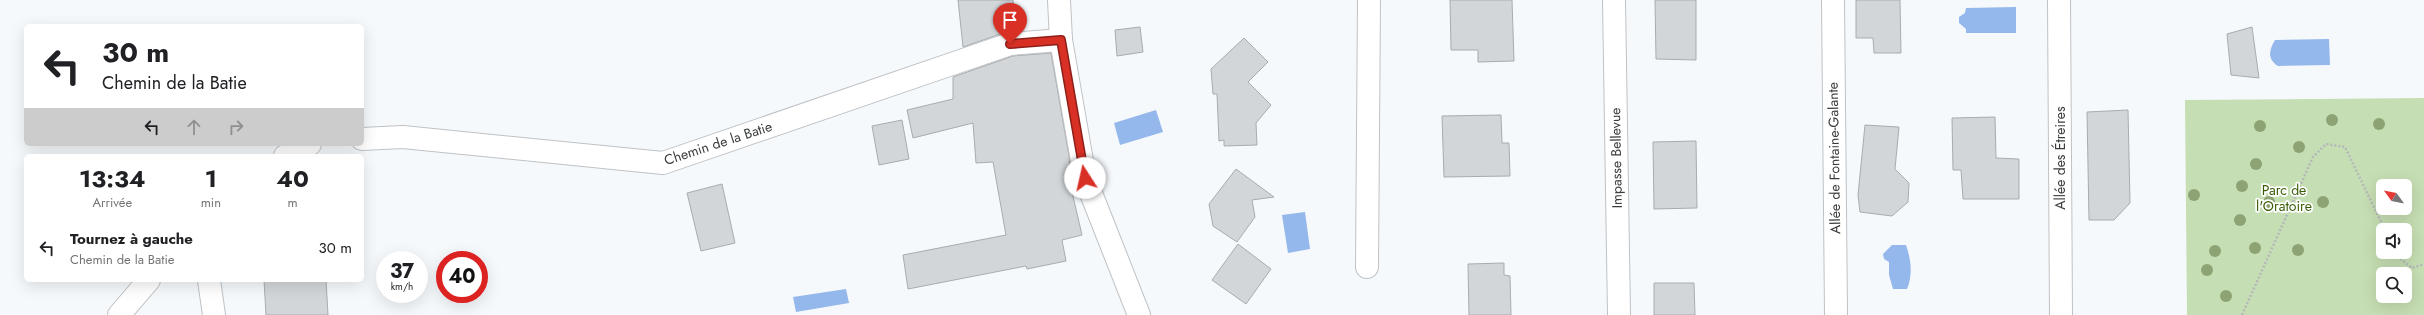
<!DOCTYPE html>
<html lang="fr">
<meta charset="utf-8">
<style>
body{margin:0;font-family:Jost,sans-serif;background:#f6f6f6;color:#202124;height:100vh;display:flex;flex-direction:column;font-size:15px;white-space:nowrap}
*{box-sizing:border-box;margin:0}
p{font-size:13px;color:#757577}
.icon{flex:none;width:22px;height:22px;fill:none;stroke:currentColor;stroke-width:2;stroke-linecap:round;stroke-linejoin:round}
.map{position:relative;flex:1;overflow:hidden}
.panel{position:absolute;left:24px;top:154px;width:340px;height:128px;display:flex;flex-direction:column;background:#fff;border-radius:6px;box-shadow:0 4px 16px #0002}
.panel>*{flex:none}
.guide{position:absolute;left:24px;top:24px;width:340px;height:122px;border-radius:6px;box-shadow:0 4px 16px #0002;background:#fff;color:#202124;overflow:hidden}
.needle{width:26px;rotate:303deg}
.tools{position:absolute;left:2376px;top:179px;display:grid;gap:8px}
.tools a{display:grid;place-items:center;width:36px;height:36px;border-radius:6px;background:#fff;box-shadow:0 4px 16px #0002;font-size:20px}
.speed{position:absolute;left:376px;top:251px;display:flex;gap:8px;font-size:20px;font-weight:700;text-align:center}
.speed>*{display:grid;place-content:center;width:52px;height:52px;border-radius:50%;background:#fff;box-shadow:0 4px 16px #0002;line-height:1}
.speed small{font-size:10px;font-weight:400}
.speed .limit{border:6px solid #d22;background:#fff;color:#111}
.pin{position:absolute;display:grid;place-items:center;width:34px;height:34px;color:#fff;margin:-41px -17px;border-radius:50% 50% 50% 0;rotate:-45deg;box-shadow:0 0 4px #0007}
.pin .icon{rotate:45deg}
.me{position:absolute;width:44px;margin:-22px;rotate:350deg;stroke-linejoin:round;filter:drop-shadow(0 0 3px #0008)}
.turn{display:flex;align-items:center;gap:14px;height:84px;padding:0 12px;font-size:18px}
.turn .icon{width:52px;height:52px;stroke-width:2.5}
.turn b{display:block;font-size:28px;line-height:34px}
.lanes{display:flex;align-items:center;height:38px;padding:0 12px;background:#0003;justify-content:center;gap:20px;direction:ltr}
.lanes .off{opacity:.35}
.eta{display:flex;justify-content:space-evenly;align-items:center;height:68px;text-align:center}
.eta b{font-size:24px;font-weight:700;line-height:28px}
ul{padding:0;list-style:none}
li{display:flex;align-items:center;gap:12px;height:52px;padding:0 12px}
li div{flex:1}
li b{display:block;font-size:15px}
li em{font-style:normal}
.map>svg:first-child{display:block}
.green{fill:#c6deb3;fill-rule:evenodd}
.water{fill:#94b7ec}
.building{fill:#d2d6d9;stroke:#a9acaf}
.lines{fill:none;stroke-linecap:round;stroke-linejoin:round}
.street-casing{stroke:#bfc2c5;stroke-width:24}
.secondary-casing{stroke:#bfc2c5;stroke-width:24}
.path{stroke:#b5b8ba;stroke-width:2.5;stroke-dasharray:2 2;stroke-linecap:butt}
.street{stroke:#fff;stroke-width:22}
.secondary{stroke:#fff;stroke-width:22}
.tree{fill:#8ea374}
.route-casing{stroke:#8d1f18;stroke-width:10}
.route{stroke:#d93025;stroke-width:7}
.labels{text-anchor:middle;stroke-width:3.5;stroke-linejoin:round;paint-order:stroke}
.street-label{font-size:14px;fill:#3a3c3d;stroke:#fff}
.park-label{font-size:14px;fill:#395d05;stroke:#fff}
</style>
<div class="map">
<svg width="2424" height="315" viewBox="0 0 2424 315">
<rect width="100%" height="100%" fill="#f6f9fc"/>
<path class="green" d="M2424 98V315H2187L2185 100ZM2383 186H2405V208H2383ZM2383 230H2405V252H2383ZM2383 274H2405V296H2383Z"/>
<g class="water">
<polygon points="2016,7 2016,33 1966,33 1966,29 1959,23 1959,17 1965,13 1966,8"/>
<path d="M2329 39 2330 65 2278 66C2267 59 2269 50 2275 40Z"/>
<polygon points="1156,110 1163,132 1120,145 1114,123"/>
<polygon points="1305,212 1310,249 1288,253 1282,215"/>
<path d="M1892 245H1906C1911 259 1913 275 1907 289H1893L1889 275V262L1884 259 1883 254Z"/>
<polygon points="846,289 849,303 796,312 793,297"/>
</g>
<g class="building">
<polygon points="958,0 1013,0 1016,31 1006,32 963,47"/>
<polygon points="1450,0 1512,0 1514,61 1478,62 1478,50 1451,50"/>
<polygon points="1655,0 1696,0 1696,60 1656,59"/>
<polygon points="1856,0 1900,0 1901,53 1874,53 1873,38 1856,38"/>
<polygon points="1140,27 1143,52 1117,56 1115,30"/>
<polygon points="2252,27 2259,78 2231,75 2227,34"/>
<polygon points="1244,38 1268,62 1248,82 1271,105 1256,123 1257,145 1224,146 1224,140 1219,141 1217,94 1213,94 1211,69"/>
<polygon points="1051,53 1069,156 1072,192 1082,235 1062,240 1066,261 1027,269 1026,266 908,289 903,255 1006,235 993,162 976,163 973,123 913,138 907,110 953,99 953,77 1013,56"/>
<polygon points="2128,110 2130,203 2114,220 2089,220 2087,112"/>
<polygon points="1501,115 1502,143 1509,143 1510,176 1444,177 1442,116"/>
<polygon points="1995,117 1996,158 2019,159 2019,199 1963,199 1961,170 1953,170 1952,118"/>
<polygon points="902,120 909,159 879,165 872,126"/>
<polygon points="1865,125 1899,127 1895,169 1909,183 1908,202 1892,216 1860,212 1858,195"/>
<polygon points="1696,141 1697,208 1654,209 1653,142"/>
<polygon points="1236,169 1274,197 1252,200 1255,217 1237,242 1213,226 1209,204"/>
<polygon points="722,184 735,243 701,251 687,193"/>
<polygon points="1238,244 1271,269 1246,304 1212,280"/>
<polygon points="1504,263 1504,275 1510,276 1511,315 1469,315 1468,264"/>
<polygon points="264,280 326,280 328,315 266,315"/>
<polygon points="1654,283 1694,283 1695,315 1654,315"/>
</g>
<g class="lines">
<g class="street-casing">
<g id="street">
<polyline points="1614,0 1619,315"/>
<polyline points="1833,0 1836,315"/>
<polyline points="2059,0 2061,315"/>
<polyline points="362,139 403,137 663,163 1010,44 1061,40"/>
<polyline points="285,156 310,144"/>
<polyline points="1367,267 1369,0"/>
<polyline points="209,280 214,315"/>
<polyline points="119,315 149,280"/>
</g>
</g>
<g class="secondary-casing">
<polyline id="secondary" points="1059,0 1061,40 1085,178 1139,315"/>
</g>
<g class="path">
<polyline points="2396,252 2398,257 2412,268 2424,264"/>
<polyline points="2242,315 2313,157 2326,144 2345,147 2385,230"/>
</g>
<use href="#street" class="street"/>
<use href="#secondary" class="secondary"/>
</g>
<g class="tree">
<circle cx="2332" cy="120" r="6"/>
<circle cx="2379" cy="124" r="6"/>
<circle cx="2260" cy="126" r="6"/>
<circle cx="2299" cy="147" r="6"/>
<circle cx="2256" cy="164" r="6"/>
<circle cx="2242" cy="186" r="6"/>
<circle cx="2194" cy="195" r="6"/>
<circle cx="2269" cy="202" r="6"/>
<circle cx="2323" cy="202" r="6"/>
<circle cx="2240" cy="220" r="6"/>
<circle cx="2255" cy="248" r="6"/>
<circle cx="2298" cy="250" r="6"/>
<circle cx="2215" cy="251" r="6"/>
<circle cx="2207" cy="270" r="6"/>
<circle cx="2226" cy="296" r="6"/>
</g>
<g class="lines">
<g class="route-casing">
<polyline id="route" points="1010,44 1061,40 1085,178"/>
</g>
<use href="#route" class="route"/>
</g>
<g class="labels">
<g class="street-label">
<text transform="translate(718 143) rotate(-18)" y="5">Chemin de la Batie</text>
<text transform="translate(1616 158) rotate(-91)" y="5">Impasse Bellevue</text>
<text transform="translate(1834 158) rotate(-91)" y="5">Allée de Fontaine-Galante</text>
<text transform="translate(2060 158) rotate(-90)" y="5">Allée des Étreires</text>
</g>
<g class="park-label">
<text x="2284" y="195">Parc de<tspan x="2284" dy="16">l'Oratoire</tspan></text>
</g>
</g>
</svg>
<div class="tools">
<a><svg class="needle" viewBox="-14 -14 28 28"><path d="M0-13l5 13h-10z" fill="#e53935"/><path d="M0 13l5-13h-10z" fill="#757577"/></svg></a>
<a><svg class="icon" aria-label="sound" viewBox="0 0 24 24"><path d="M4 9h4l5-4v14l-5-4H4zM17 9q2 3 0 6"/></svg></a>
<a><svg class="icon" aria-label="search" viewBox="0 0 24 24"><circle cx="10" cy="10" r="6"/><path d="M15 15l6 6"/></svg></a>
</div>
<div class="speed"><div>37<small>km/h</small></div><div class="limit">40</div></div>
<div class="pin" style="left:1010px;top:44px;background:#d93025"><svg class="icon" aria-label="arrive" viewBox="0 0 24 24"><path d="M6 21V4h12l-3 4 3 4H6"/></svg></div>
<svg class="me" style="left:1085px;top:178px" viewBox="-20 -20 40 40"><circle r="19" fill="#fff"/><path d="M0-13L10 11 0 6-10 11z" fill="#d93025"/></svg>
<div class="guide">
<div class="turn"><svg class="icon" aria-label="left" viewBox="0 0 24 24"><path d="M17 20v-9H6M10 6l-5 5 5 5"/></svg><div><b>30 m</b>Chemin de la Batie</div></div>
<div class="lanes"><svg class="icon" aria-label="left" viewBox="0 0 24 24"><path d="M17 20v-9H6M10 6l-5 5 5 5"/></svg><svg class="icon off" aria-label="ahead" viewBox="0 0 24 24"><path d="M12 20V5M6 11l6-6 6 6"/></svg><svg class="icon off" aria-label="right" viewBox="0 0 24 24"><path d="M7 20v-9h11M14 6l5 5-5 5"/></svg></div>
</div>
<section class="panel">
<div class="eta">
<div><b>13:34</b><p>Arrivée</p></div>
<div><b>1</b><p>min</p></div>
<div><b>40</b><p>m</p></div>
</div>
<ul>
<li><svg class="icon" aria-label="left" viewBox="0 0 24 24"><path d="M17 20v-9H6M10 6l-5 5 5 5"/></svg><div><b>Tournez à gauche</b><p>Chemin de la Batie</p></div><em>30 m</em></li>
</ul>
</section>
</div>
